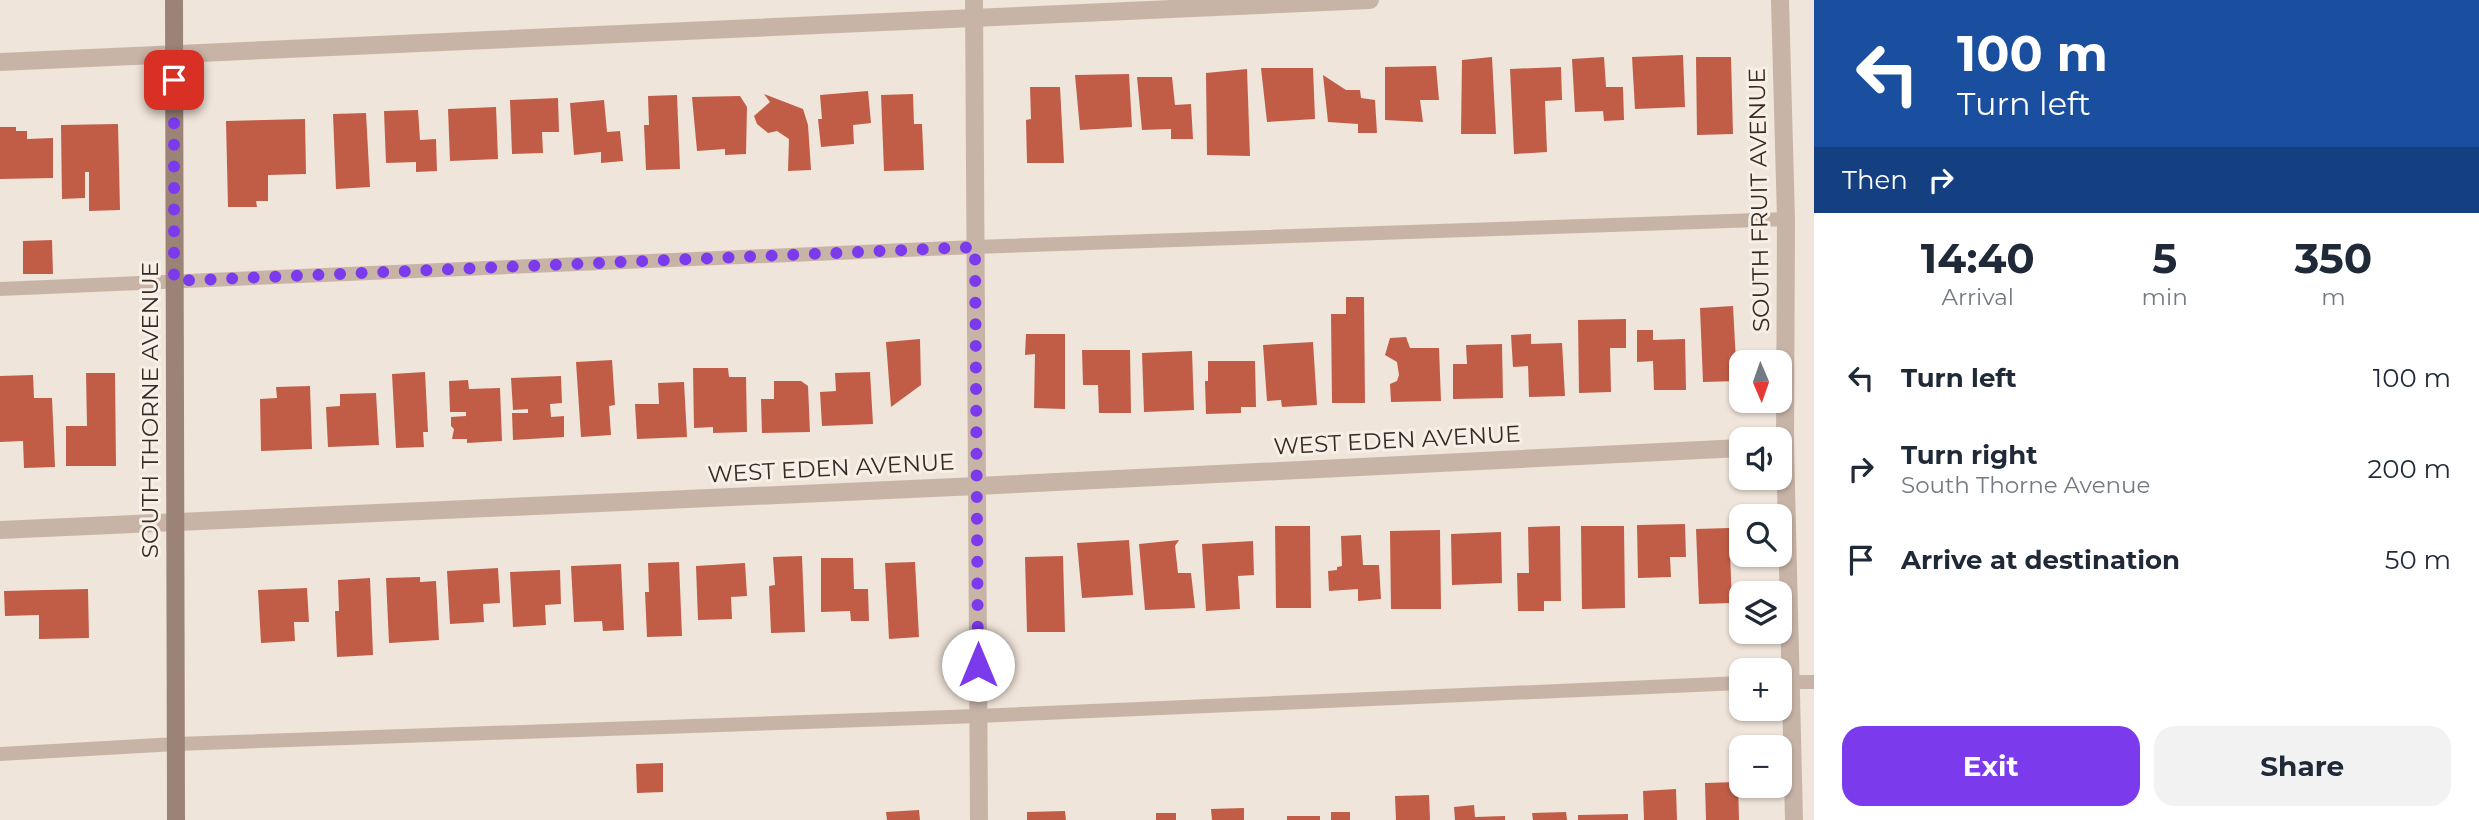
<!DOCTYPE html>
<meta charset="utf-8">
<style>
body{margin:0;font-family:Montserrat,sans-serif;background:#f2f2f3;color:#1f2937;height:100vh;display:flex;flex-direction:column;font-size:26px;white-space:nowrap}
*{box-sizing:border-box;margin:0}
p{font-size:23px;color:#747a83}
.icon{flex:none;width:38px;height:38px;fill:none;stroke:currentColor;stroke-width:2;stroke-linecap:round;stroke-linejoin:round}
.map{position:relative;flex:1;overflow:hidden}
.side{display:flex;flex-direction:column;background:#fff;width:665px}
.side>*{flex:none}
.banner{background:#1a4fa0;color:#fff;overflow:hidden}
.needle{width:46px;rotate:178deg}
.fabs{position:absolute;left:1729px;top:350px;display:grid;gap:14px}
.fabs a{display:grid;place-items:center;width:63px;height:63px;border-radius:14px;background:#fff;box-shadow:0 2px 5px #0004;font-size:35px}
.pin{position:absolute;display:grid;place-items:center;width:60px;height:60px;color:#fff;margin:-30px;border-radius:14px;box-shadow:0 4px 10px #0006}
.me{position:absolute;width:77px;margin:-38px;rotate:0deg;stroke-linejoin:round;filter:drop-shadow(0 0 5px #0008)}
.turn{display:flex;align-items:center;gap:24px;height:147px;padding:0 28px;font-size:32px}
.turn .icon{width:91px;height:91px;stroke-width:2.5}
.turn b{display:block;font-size:49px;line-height:60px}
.then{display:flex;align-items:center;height:66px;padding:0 28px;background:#0003;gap:14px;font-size:26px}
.eta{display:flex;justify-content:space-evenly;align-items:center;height:119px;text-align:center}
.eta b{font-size:42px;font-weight:700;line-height:49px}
.action{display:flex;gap:14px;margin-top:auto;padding:14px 28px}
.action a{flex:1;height:80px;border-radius:21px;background:#7c3aed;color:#fff;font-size:28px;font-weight:700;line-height:80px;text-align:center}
.action a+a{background:#f2f2f3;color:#1f2937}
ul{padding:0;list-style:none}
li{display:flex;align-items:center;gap:21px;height:91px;padding:0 28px}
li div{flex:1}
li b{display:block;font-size:26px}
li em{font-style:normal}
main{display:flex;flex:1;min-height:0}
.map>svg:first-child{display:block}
.building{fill:#c15d47}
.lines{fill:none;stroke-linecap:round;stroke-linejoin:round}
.service{stroke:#c8b4a7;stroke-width:14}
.minor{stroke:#c8b4a7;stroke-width:18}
.secondary{stroke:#9b8378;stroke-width:18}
.route{stroke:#7c3aed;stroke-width:12;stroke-dasharray:0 21.6}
.labels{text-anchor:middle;stroke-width:6;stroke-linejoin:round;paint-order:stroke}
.street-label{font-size:23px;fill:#352b27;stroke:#f8efe6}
</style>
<main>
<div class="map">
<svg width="1814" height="820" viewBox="0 0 1814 820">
<rect width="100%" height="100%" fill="#f0e5da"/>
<g class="building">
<polygon points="1683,55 1685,107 1635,109 1632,57"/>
<polygon points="1492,57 1496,134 1461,134 1462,60"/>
<polygon points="1604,57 1606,87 1623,87 1624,120 1604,121 1603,111 1575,112 1572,59"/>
<polygon points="1696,57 1731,57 1733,134 1697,135"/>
<polygon points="1436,66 1439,100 1420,100 1423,122 1385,120 1385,67"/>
<polygon points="1561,67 1562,100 1545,101 1547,152 1514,154 1510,69"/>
<polygon points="1261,68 1313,68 1315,119 1267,122"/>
<polygon points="1247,69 1250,156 1207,155 1206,73"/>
<polygon points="1129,74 1132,127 1080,130 1075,75"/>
<polygon points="1323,75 1346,90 1360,90 1361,98 1375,100 1377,133 1358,133 1358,124 1328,122"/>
<polygon points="1137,77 1172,77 1175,105 1191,104 1193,139 1171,139 1171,129 1142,130"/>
<polygon points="1030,87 1060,87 1064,163 1027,163 1026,120 1031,119"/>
<polygon points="868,91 871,123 853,125 854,144 821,147 818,119 822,119 820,95"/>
<polygon points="764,94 803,109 808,125 811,170 788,171 789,139 777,131 768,133 757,124 754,116 770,102"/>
<polygon points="913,94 914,124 922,124 924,170 884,171 881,95"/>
<polygon points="677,95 680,169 646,170 644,125 649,125 648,96"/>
<polygon points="740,96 747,107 746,154 725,155 725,149 697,151 692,97"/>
<polygon points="558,98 559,132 542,132 543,153 512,154 510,100"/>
<polygon points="604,100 607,132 620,131 623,161 601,163 601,152 574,155 570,103"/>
<polygon points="496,107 498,159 450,161 448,109"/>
<polygon points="418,110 420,140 436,139 437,171 416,172 416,162 386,163 384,111"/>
<polygon points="366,113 370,187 336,189 333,114"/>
<polygon points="305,119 306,174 268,175 268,201 256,201 257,207 228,207 226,121"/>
<polygon points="118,124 120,210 89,211 89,172 85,172 85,198 62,199 61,125"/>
<polygon points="0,127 16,127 16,131 27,131 27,139 53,138 53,178 0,179"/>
<polygon points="52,240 53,274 23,274 23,241"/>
<polygon points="1346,297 1364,297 1365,403 1332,403 1331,314 1346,314"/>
<polygon points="1733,306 1737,381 1703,382 1700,308"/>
<polygon points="1626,319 1626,348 1610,348 1611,392 1579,393 1578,320"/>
<polygon points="1637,330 1653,330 1653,340 1685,339 1686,390 1654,390 1653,361 1637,362"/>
<polygon points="1026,334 1065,334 1065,409 1034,408 1035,354 1025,355"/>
<polygon points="1531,334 1531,344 1562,343 1565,396 1529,397 1528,366 1513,367 1511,335"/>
<polygon points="1406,337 1410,348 1439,348 1441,401 1391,402 1390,384 1397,381 1399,375 1397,362 1385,355 1390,338"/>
<polygon points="920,339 921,385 891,407 886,342"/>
<polygon points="1313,342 1317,405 1282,407 1281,400 1267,401 1263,345"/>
<polygon points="1502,344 1503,398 1453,399 1453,364 1467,364 1466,345"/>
<polygon points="1082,350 1130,350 1131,413 1099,413 1098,385 1083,385"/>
<polygon points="1192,351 1194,410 1144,412 1142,353"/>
<polygon points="612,360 615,405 609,406 611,435 581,437 576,362"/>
<polygon points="1208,361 1255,361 1256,407 1241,407 1241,413 1206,414 1205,381 1208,381"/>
<polygon points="693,368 728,368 729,377 746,377 747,432 713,433 713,427 694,428"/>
<polygon points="425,372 428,432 423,432 424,447 396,448 392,374"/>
<polygon points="870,372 873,424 822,426 820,392 836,391 835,373"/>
<polygon points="86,373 115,373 116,466 66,466 66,426 87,426"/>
<polygon points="33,375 34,398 52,398 55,467 24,468 23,441 0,442 0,376"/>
<polygon points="561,376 562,403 550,404 551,417 564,416 564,437 513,440 512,413 528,413 528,409 513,410 511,378"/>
<polygon points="468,380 469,389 500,388 502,441 467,443 467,439 452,439 454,429 451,426 451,417 466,416 466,412 450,412 449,381"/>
<polygon points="774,381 801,381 808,386 810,432 762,433 761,399 774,399"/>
<polygon points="684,382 687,437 637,439 635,404 659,404 658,383"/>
<polygon points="310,386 312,449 261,451 260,399 277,398 276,387"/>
<polygon points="376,393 379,445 328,447 326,407 340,406 340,394"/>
<polygon points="1685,524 1686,557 1670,557 1671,577 1638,578 1637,525"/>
<polygon points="1275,526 1310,526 1311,608 1276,608"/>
<polygon points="1560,526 1561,601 1544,601 1544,611 1518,611 1517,573 1529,573 1528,527"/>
<polygon points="1581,526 1624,526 1625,608 1582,609"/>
<polygon points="1729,528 1732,603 1699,604 1696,529"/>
<polygon points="1440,530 1441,609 1391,609 1390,531"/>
<polygon points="1501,532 1502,583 1452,585 1451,534"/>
<polygon points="1361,535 1363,565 1379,565 1381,599 1358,601 1358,589 1329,591 1328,571 1337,570 1337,567 1342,566 1341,536"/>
<polygon points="1129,540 1133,595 1082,598 1077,543"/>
<polygon points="1179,540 1175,546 1178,573 1191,573 1195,608 1145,610 1139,544"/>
<polygon points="1253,541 1254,575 1238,576 1240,609 1206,611 1202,544"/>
<polygon points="802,556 805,632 771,633 769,586 775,585 773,557"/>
<polygon points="1063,556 1065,632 1027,632 1025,557"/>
<polygon points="821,558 853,558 854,589 868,589 869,621 851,621 850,611 821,612"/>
<polygon points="679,562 682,636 647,637 645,592 649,592 648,563"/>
<polygon points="915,562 919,637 889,639 885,563"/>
<polygon points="745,563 747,596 731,597 732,619 698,620 696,566"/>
<polygon points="621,564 624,630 603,631 602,621 574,622 571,566"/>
<polygon points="498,568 500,603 483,604 484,622 450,624 447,571"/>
<polygon points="560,570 561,604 545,605 546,625 513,627 510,572"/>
<polygon points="420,577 420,582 436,581 439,640 389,643 386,578"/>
<polygon points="370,578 373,655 337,657 335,611 339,611 338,580"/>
<polygon points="307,588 309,622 294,622 295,641 261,643 258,590"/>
<polygon points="88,589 89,638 39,639 39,615 5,616 4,591"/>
<polygon points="663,763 663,792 637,793 636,764"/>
<polygon points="1738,782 1739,820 1706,820 1705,783"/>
<polygon points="1676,789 1677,820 1644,820 1643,791"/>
<polygon points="1429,795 1430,820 1396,820 1395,796"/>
<polygon points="1474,805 1475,817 1505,816 1505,820 1455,820 1454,807"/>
<polygon points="1244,808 1244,820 1212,820 1211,809"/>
<polygon points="919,810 920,820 887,820 886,812"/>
<polygon points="1065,811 1066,820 1027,820 1027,812"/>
<rect x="1331" y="812" width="19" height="8"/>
<polygon points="1566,812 1567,820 1533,820 1532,813"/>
<rect x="1156" y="813" width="20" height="7"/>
<polygon points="1628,814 1628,820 1578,820 1578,815"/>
<rect x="1287" y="816" width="33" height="4"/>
</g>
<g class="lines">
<g class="service">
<polyline points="0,289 975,247 1786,219"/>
<polyline points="1780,682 1814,682"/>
<polyline points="0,754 176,744 978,716 1741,683"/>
</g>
<g class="minor">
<polyline points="974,0 979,820"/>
<polyline points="1780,0 1786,219 1785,445 1794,820"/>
<polyline points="0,62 1370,0"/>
<polyline points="0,530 977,486 1741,448"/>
</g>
<polyline class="secondary" points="174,0 176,820"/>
</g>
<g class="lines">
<polyline class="route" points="174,80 174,281 975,247 978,665"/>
</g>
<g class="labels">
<g class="street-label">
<text transform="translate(1759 200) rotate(-91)" y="8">SOUTH FRUIT AVENUE</text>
<text transform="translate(150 410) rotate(-90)" y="8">SOUTH THORNE AVENUE</text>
<text transform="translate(1397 440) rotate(-3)" y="8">WEST EDEN AVENUE</text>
<text transform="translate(831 468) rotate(-3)" y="8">WEST EDEN AVENUE</text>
</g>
</g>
</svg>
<div class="fabs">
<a><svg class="needle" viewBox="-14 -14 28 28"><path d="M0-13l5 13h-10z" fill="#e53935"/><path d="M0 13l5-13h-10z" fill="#747a83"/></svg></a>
<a><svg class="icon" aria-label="sound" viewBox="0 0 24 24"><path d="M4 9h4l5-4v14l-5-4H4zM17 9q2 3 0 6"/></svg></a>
<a><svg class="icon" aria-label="search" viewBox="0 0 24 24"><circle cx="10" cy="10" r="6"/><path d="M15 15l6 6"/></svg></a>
<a><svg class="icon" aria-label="layers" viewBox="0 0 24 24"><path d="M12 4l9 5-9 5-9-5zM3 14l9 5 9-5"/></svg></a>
<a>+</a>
<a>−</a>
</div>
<div class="pin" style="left:174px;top:80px;background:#d93025"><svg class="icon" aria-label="arrive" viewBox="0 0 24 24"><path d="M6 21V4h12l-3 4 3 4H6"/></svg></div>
<svg class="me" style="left:978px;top:665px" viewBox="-20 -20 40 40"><circle r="19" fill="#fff"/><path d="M0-13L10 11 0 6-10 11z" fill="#7c3aed"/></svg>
</div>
<section class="side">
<div class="banner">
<div class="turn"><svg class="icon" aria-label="left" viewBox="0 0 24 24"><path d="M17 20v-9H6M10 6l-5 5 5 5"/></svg><div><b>100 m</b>Turn left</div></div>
<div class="then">Then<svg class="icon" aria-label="right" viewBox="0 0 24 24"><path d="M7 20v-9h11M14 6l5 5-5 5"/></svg></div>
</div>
<div class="eta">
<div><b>14:40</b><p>Arrival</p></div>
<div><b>5</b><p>min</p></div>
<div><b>350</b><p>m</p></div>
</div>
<ul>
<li><svg class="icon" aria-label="left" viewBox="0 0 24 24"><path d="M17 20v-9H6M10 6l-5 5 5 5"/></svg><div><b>Turn left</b></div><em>100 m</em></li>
<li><svg class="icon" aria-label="right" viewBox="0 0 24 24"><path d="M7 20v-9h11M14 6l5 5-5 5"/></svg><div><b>Turn right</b><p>South Thorne Avenue</p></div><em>200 m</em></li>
<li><svg class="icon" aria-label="arrive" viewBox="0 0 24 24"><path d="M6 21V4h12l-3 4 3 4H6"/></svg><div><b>Arrive at destination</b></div><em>50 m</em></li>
</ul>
<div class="action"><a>Exit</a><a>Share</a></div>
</section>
</main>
